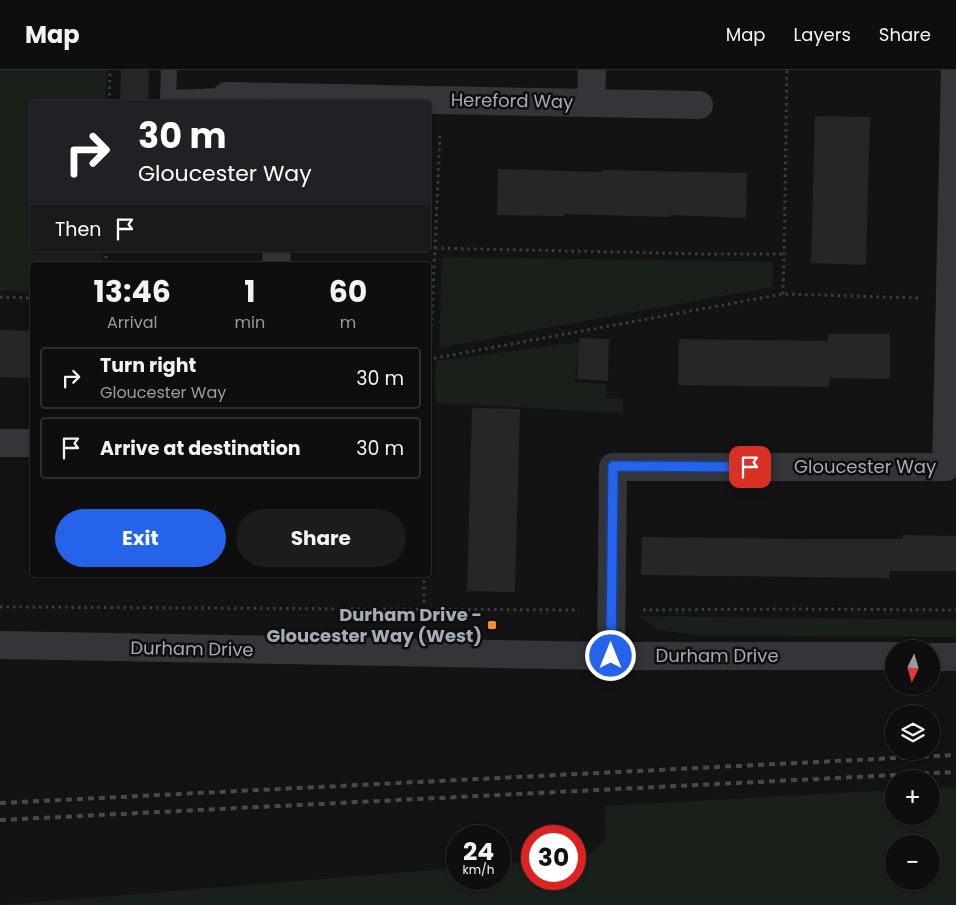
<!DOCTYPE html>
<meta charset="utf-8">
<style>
body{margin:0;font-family:Poppins,sans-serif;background:#1c1c1d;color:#f1f3f6;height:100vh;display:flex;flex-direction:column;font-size:19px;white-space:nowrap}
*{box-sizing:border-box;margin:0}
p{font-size:16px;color:#9b9c9e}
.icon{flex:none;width:28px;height:28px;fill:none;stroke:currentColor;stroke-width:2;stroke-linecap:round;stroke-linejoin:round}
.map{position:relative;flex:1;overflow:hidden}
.side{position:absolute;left:30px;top:192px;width:401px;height:315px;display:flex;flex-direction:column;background:#0e0e0f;border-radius:5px;box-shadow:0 1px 4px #0004,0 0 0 1px #2e2e2f}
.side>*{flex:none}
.hud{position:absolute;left:30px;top:30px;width:401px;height:152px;border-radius:5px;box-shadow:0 1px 4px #0004,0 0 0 1px #2e2e2f;background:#202124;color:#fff;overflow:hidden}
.needle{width:32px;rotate:185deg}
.controls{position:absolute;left:885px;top:570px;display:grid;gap:10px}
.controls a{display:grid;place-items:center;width:55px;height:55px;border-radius:50%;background:#0e0e0f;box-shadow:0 1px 4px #0004,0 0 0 1px #2e2e2f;font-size:25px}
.speed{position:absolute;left:446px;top:755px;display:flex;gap:10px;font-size:25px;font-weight:700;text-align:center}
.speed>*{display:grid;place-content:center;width:65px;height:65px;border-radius:50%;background:#0e0e0f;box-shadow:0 1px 4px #0004,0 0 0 1px #2e2e2f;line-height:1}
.speed small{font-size:12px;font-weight:400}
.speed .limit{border:8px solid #d22;background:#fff;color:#111}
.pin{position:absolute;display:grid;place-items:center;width:42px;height:42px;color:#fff;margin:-21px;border-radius:10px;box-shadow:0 2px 8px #0006}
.me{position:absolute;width:55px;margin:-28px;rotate:0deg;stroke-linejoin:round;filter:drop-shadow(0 0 4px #0008)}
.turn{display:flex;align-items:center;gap:18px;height:105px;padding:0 25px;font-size:22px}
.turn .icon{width:65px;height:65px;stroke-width:2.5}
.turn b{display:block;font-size:35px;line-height:42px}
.then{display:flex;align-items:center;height:48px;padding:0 25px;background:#0003;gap:10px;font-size:19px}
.eta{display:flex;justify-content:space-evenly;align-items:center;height:85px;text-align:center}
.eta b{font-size:30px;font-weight:700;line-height:35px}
.button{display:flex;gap:10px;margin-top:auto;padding:10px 25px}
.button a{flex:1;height:58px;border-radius:30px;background:#2563eb;color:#fff;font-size:20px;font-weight:700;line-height:58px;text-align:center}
.button a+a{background:#1c1c1d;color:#f1f3f6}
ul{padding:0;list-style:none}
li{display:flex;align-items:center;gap:15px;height:62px;margin:0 10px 8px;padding:0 15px;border:2px solid #2e2e2f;border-radius:5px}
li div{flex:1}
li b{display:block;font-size:19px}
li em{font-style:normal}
header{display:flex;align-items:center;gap:30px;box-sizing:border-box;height:70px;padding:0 25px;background:#0e0e0f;border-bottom:1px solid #2e2e2f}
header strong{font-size:24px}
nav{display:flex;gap:28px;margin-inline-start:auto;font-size:18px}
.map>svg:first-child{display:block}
.green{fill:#191f19;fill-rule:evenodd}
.building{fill:#262628}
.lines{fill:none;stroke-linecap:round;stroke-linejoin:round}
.path{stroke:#393d40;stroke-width:3;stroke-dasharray:2.5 4;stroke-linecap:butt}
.lane{stroke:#333539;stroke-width:16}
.street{stroke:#333539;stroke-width:28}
.rail{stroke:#464a4e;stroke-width:4;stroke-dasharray:6 5;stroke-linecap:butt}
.route-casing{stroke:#184099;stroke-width:12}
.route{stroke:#2563eb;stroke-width:9}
.poi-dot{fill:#f78e28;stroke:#0e0e0f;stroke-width:2}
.labels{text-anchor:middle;stroke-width:5;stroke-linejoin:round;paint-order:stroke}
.street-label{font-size:18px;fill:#a4acb5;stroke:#0e0e0f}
.poi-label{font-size:18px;font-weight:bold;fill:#a4acb5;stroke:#0e0e0f;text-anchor:end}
</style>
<header>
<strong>Map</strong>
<nav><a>Map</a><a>Layers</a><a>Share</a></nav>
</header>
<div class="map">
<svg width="956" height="835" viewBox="0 0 956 835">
<rect width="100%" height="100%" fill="#131314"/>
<g class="green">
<polygon points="0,0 107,0 106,32 32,32 32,180 103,180 103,195 32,195 32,221 0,221"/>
<polygon points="442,187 773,192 772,217 439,278"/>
<polygon points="579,272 575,312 606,314 606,328 623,329 623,343 435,333 436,291"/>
<polygon points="639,546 956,550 956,567 695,565 658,560"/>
<path d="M956 717V835H0L457 798 458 809H500V794L532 791V809H575V788L586 787 606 768 605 736 894 720V746H931V718ZM894 774H931V811H894Z"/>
</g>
<g class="building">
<polygon points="121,0 149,0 148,32 120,32"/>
<polygon points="815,46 870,47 866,195 811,193"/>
<polygon points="498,99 602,102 602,100 747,103 746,148 670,145 670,147 564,144 564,146 497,145"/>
<polygon points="0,260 32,261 32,308 0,307"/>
<polygon points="828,264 890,264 890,309 829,308 829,317 678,315 679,269 828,271"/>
<polygon points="579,268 609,269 608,311 577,309"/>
<polygon points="472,338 520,339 515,522 467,521"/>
<polygon points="902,465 956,466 956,501 890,501 890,508 641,505 642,467 808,469 902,469"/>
</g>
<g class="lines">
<g class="path">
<polyline points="109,32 110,0"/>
<polyline points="435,178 706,184 784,184"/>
<polyline points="106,195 106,180"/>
<polyline points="783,224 784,184 787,0"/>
<polyline points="0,227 32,228"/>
<polyline points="430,289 440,63"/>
<polyline points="429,311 430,289 783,224 919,228"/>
<polyline points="0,537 579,540"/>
<polyline points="424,539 424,505"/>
<polyline points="643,540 790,539 956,540"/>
</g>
<g class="lane">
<polyline points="168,28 226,26"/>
<polyline points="168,32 169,0"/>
</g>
<g class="street">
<polyline points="226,26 282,27"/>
<polyline points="282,32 282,27 591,33 592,0"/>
<polyline points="591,33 699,35"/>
<polyline points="276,195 277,180"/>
<polyline points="0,373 32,373"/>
<polyline points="0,575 611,586 894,586"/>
<polyline points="611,586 613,397 946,397 955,0"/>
<polyline points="931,587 956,587"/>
</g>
<g class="rail">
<polyline points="0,733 956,685"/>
<polyline points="0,750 956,702"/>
</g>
</g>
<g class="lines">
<g class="route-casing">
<polyline id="route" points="611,586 613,396 750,397"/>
</g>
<use href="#route" class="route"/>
</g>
<rect class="poi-dot" x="487" y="550" width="10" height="10" rx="2.5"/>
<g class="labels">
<g class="street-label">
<text transform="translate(512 31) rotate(1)" y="6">Hereford Way</text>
<text x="865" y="403">Gloucester Way</text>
<text transform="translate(192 579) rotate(1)" y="6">Durham Drive</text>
<text x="717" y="592">Durham Drive</text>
</g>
<g class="poi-label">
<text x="482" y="551">Durham Drive -<tspan x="482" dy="21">Gloucester Way (West)</tspan></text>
</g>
</g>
</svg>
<div class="controls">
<a><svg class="needle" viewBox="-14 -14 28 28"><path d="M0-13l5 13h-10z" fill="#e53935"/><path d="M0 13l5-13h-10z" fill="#9b9c9e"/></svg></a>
<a><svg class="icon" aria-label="layers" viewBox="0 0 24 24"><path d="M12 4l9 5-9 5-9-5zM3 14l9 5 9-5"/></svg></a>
<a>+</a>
<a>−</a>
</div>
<div class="speed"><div>24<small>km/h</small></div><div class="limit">30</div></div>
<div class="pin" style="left:750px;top:397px;background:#d93025"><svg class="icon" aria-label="arrive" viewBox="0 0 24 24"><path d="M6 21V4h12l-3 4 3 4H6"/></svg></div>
<svg class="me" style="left:611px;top:586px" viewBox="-20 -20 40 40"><circle r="17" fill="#2563eb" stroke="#fff" stroke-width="3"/><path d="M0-11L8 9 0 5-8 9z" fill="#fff"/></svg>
<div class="hud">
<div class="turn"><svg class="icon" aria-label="right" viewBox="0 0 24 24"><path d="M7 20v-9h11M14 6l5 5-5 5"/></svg><div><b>30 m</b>Gloucester Way</div></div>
<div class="then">Then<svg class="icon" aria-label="arrive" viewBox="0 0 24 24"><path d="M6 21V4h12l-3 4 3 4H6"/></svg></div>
</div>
<section class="side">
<div class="eta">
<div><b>13:46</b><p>Arrival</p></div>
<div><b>1</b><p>min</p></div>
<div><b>60</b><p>m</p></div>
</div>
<ul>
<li><svg class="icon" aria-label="right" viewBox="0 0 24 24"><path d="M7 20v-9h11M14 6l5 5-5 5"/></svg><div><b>Turn right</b><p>Gloucester Way</p></div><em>30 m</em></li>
<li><svg class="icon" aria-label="arrive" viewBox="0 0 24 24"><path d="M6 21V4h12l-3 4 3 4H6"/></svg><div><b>Arrive at destination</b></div><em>30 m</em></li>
</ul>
<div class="button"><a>Exit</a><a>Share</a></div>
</section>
</div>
